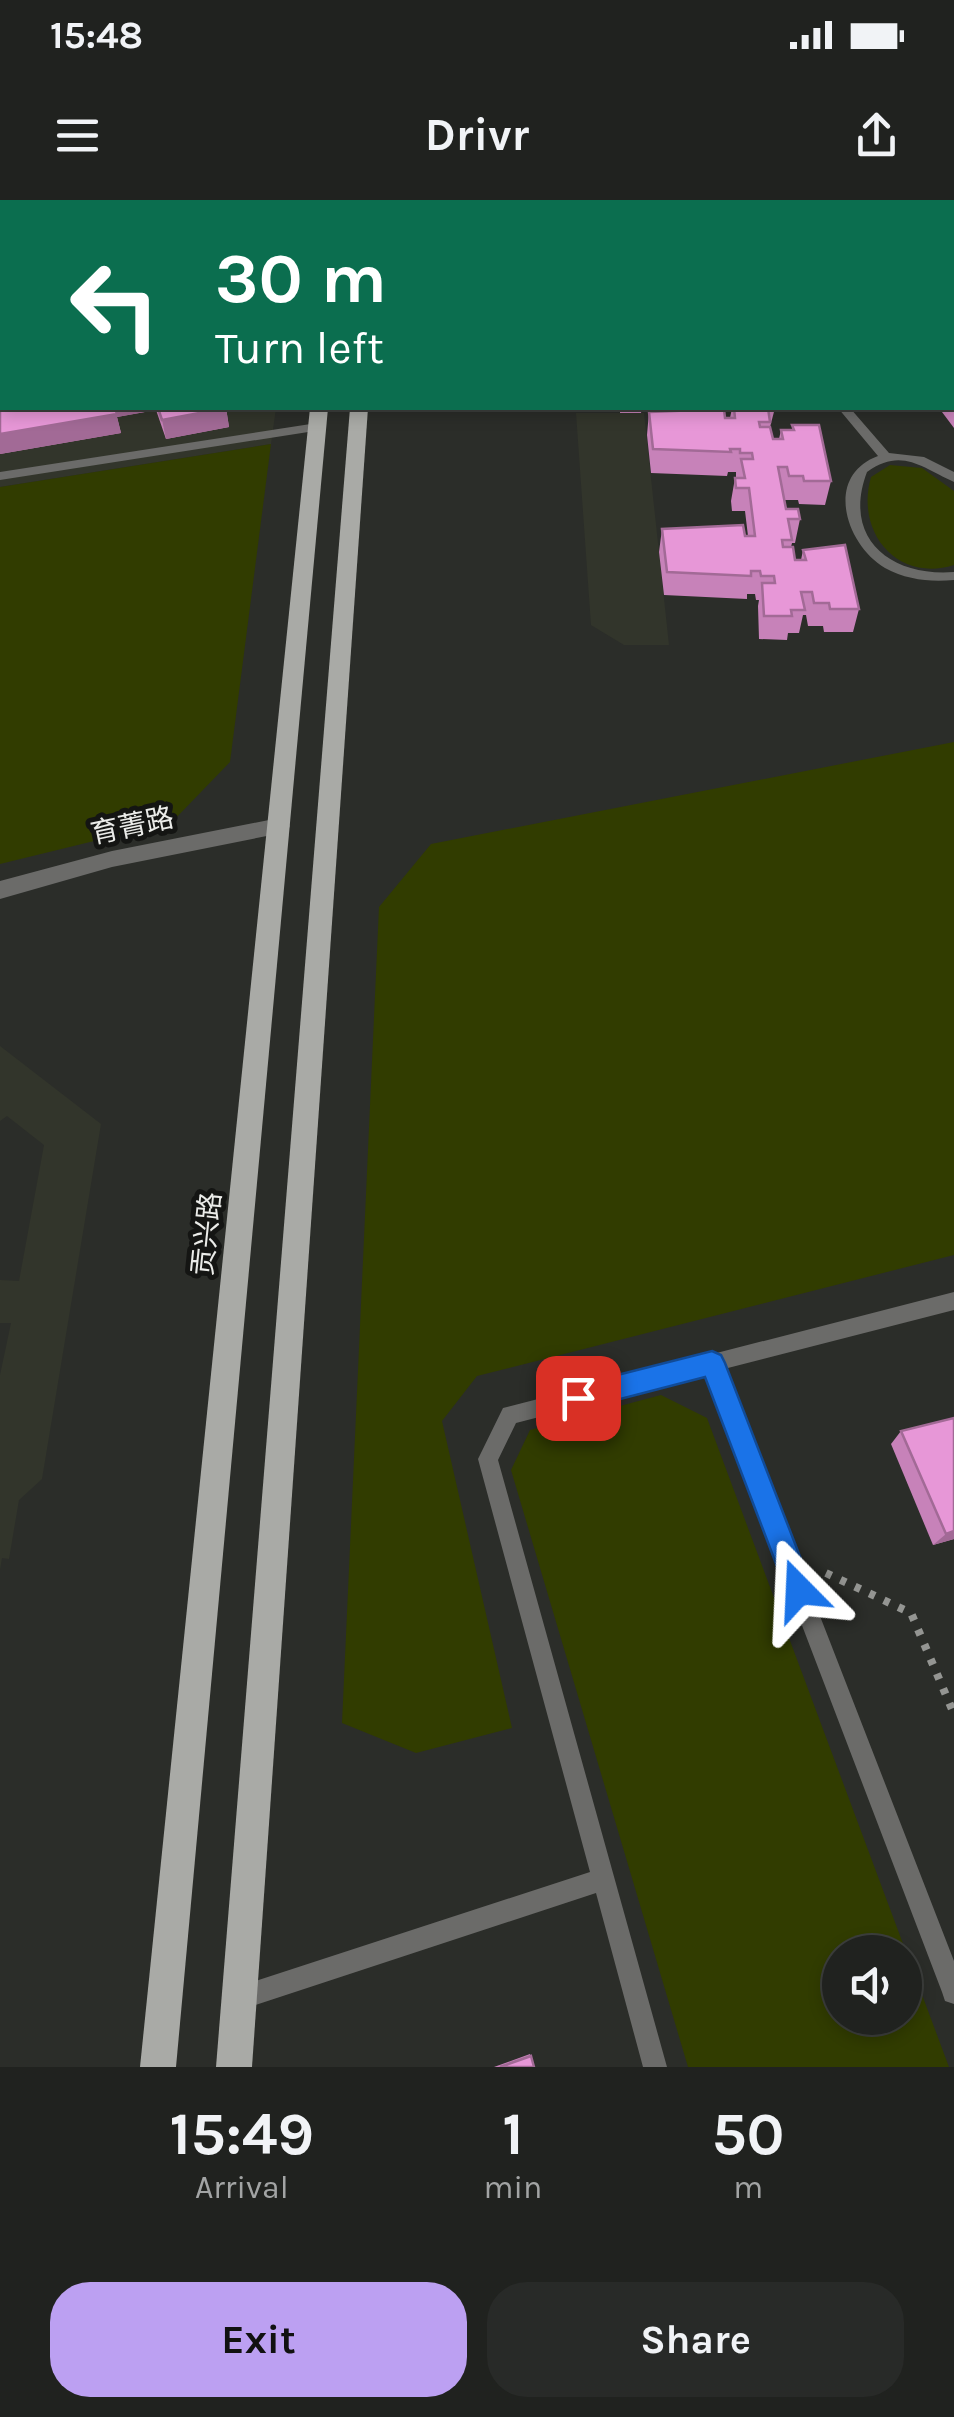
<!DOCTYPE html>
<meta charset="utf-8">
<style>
body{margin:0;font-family:Karla,"Noto Sans SC",sans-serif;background:#282a28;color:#f1f3f6;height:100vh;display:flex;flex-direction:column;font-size:38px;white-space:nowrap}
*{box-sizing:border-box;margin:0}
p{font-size:32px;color:#a2a4a4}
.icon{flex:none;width:55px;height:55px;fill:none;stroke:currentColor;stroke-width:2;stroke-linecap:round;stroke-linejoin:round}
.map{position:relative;height:1867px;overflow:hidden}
.panel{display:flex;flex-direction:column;background:#20221f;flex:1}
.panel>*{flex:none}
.top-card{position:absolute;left:0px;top:0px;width:955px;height:210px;box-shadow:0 5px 15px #0003,0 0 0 2px #3d3f3d;background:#0b6e4f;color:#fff;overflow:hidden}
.controls{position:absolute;left:822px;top:1735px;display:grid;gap:20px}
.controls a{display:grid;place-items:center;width:100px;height:100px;border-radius:50%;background:#20221f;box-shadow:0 5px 15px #0003,0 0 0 2px #3d3f3d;font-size:50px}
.pin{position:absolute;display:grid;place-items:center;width:85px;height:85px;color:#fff;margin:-42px;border-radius:20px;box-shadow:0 5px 15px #0006}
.me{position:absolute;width:110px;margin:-55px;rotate:339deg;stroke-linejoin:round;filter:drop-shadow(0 0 8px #0008)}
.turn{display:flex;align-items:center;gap:35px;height:210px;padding:0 50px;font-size:45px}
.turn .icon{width:130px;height:130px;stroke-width:2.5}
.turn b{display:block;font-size:70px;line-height:85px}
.eta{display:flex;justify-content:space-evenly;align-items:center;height:170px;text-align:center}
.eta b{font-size:60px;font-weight:700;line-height:70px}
.cta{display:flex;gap:20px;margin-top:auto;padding:20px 50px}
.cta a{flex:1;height:115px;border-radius:40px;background:#bca0f2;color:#111;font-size:40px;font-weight:700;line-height:115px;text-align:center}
.cta a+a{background:#282a28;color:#f1f3f6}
.status{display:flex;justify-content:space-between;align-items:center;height:70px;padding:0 50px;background:#20221f;direction:ltr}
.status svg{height:28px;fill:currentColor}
header{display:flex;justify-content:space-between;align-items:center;height:130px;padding:0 50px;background:#20221f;font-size:45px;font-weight:700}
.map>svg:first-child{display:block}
.built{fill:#32352b}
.green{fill:#313c00;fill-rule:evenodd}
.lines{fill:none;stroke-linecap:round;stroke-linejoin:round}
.path{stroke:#949592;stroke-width:8;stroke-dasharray:6 10;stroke-linecap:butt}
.lane{fill:#6b6b69;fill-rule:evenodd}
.street{fill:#6b6b69;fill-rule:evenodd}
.primary{fill:#a9aaa6;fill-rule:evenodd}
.wall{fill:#c782b9}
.shaded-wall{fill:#a26a96}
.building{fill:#e797d7;stroke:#a26a96;stroke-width:2.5}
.route{fill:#1a73e8;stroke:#114b97;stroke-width:2.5}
.labels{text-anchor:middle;stroke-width:10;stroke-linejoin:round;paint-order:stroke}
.street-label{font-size:28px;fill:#ebece9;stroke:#141513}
</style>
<div class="status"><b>15:48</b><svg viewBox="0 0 49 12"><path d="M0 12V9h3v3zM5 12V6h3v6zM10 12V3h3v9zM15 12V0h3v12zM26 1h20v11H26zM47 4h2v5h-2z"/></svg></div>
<header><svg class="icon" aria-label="menu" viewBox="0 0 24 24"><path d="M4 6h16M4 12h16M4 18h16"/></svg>Drivr<svg class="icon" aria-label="share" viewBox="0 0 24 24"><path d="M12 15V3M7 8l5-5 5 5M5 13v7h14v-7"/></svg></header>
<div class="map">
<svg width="954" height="1867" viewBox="0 0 954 1867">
<rect width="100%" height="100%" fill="#2b2d29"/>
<g class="built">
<polygon points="0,0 273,0 2,2 2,208 276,208 271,244 0,287"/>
<polygon points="576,213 644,213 669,445 624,445 591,425"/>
<polygon points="0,846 101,924 42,1279 19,1300 9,1359 2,1358 0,1370 0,1175 11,1123 0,1123 0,1080 19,1081 44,945 7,916 0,921"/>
</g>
<g class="green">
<polygon points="271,244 230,562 172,622 0,664 0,287"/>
<path d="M890 265 922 268 954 291V365C897 383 855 332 871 277Z"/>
<polygon points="954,542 954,1055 477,1176 442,1221 512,1528 416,1553 342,1523 379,707 431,644"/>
<path d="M661 1195 707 1218 949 1867H688L511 1270 530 1230ZM840 1752H905V1818H840Z"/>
</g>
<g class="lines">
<polyline class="path" points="826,1373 911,1413 954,1514"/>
<g class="lane">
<polygon points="28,0 38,0 39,2 29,2"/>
<rect x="0" y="15" width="2" height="6"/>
<polygon points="952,125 954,125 952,132"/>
<path d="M838 208H850L889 253 924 257 954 272V282C922 268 902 247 867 272 842 338 890 377 954 372V380C930 382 907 380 885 368 845 344 824 276 878 256Z"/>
<polygon points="317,223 321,224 321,230 0,280 0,272"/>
<polygon points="954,1092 954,1110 724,1169 954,1761 954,1804 945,1801 942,1792 706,1174 516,1223 498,1260 667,1867 643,1867 596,1693 240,1810 231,1807 228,1798 231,1789 240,1786 590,1672 478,1259 503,1208"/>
</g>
<g class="street">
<polygon points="266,0 280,0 281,2 267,2"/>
<polygon points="279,618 287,620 290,626 287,632 112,667 0,699 0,681 112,651"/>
</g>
<g class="primary">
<polygon points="304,0 318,0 319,2 305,2"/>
<polygon points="337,0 351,0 352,2 338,2"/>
<polygon points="310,208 328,208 176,1867 140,1867"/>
<polygon points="350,208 368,208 252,1867 216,1867"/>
</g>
</g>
<g class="wall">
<polygon points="0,108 2,108 2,208 226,208 229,227 166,239 156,210 117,217 121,233 0,254"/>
<polygon points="954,177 954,228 939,208 952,208 952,178"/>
<polygon points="620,208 642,208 641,213 620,213"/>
<polygon points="732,208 775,208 770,227 773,239 779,239 781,230 792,230 792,225 831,281 825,305 799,304 798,300 784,300 786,309 800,319 795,343 792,343 791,347 795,360 801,360 803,350 859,409 853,432 824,432 823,426 808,426 806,415 803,415 799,433 788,433 787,440 759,439 758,406 759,400 756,400 755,394 747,394 747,399 664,395 659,352 662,329 748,336 745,311 732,311 731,301 735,278 738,277 736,277 736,272 728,272 727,276 651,273 647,235 649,212 730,218"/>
<polygon points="954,1218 954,1339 933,1345 891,1244 901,1231"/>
<polygon points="530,1854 534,1867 494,1867"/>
</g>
<g class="shaded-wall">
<polygon points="54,0 100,0 81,2 55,2"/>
<polygon points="114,208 155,208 156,210 117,217 121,233 0,254 0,234"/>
<polygon points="226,208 229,227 166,239 162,220"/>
<polygon points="954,1331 954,1339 933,1345 946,1334"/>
</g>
<g class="building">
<polygon points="828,0 954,0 954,15 952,17 952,2 825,2"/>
<rect x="0" y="108" width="2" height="62"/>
<polygon points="2,185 2,208 115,208 117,214 0,234 0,186"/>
<polygon points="158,208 226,208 162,220"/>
<polygon points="734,208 768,208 770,222 759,222 760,227 770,227 773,239 783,239 781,230 794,230 792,225 819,225 831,281 804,281 803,276 789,276 787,267 778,267 786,309 798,309 800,319 788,319 792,340 782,340 783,347 793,347 795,360 806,360 803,350 845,345 859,409 830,409 829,403 814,403 812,392 801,392 805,410 791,410 792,416 764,416 762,383 775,383 774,376 761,376 760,371 751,371 751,376 667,372 662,329 743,325 745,336 755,336 749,288 736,288 735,278 745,278 741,259 753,259 752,253 740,253 740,249 730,249 731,252 653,249 649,212 724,209 725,218 735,218"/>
<polygon points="954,1218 954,1331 946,1334 901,1231"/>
<polygon points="531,1856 534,1867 500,1867"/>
</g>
<polygon class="route" points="712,1151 721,1155 725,1163 813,1390 809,1400 799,1404 790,1400 786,1390 705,1177 578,1210 569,1206 565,1198 569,1189 578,1185"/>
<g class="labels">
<g class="street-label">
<text transform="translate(132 625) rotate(-12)" y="10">育菁路</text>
<text transform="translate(206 1034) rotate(-84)" y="10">贡兴路</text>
</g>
</g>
</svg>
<div class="controls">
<a><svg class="icon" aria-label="sound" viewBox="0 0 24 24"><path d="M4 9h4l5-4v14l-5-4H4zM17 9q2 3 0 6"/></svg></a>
</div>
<div class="pin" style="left:578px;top:1198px;background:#d93025"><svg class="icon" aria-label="arrive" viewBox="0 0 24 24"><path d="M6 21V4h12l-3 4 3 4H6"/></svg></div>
<svg class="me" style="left:799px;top:1390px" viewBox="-20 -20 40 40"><path d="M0-17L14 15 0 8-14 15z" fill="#1a73e8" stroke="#fff" stroke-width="4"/></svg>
<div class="top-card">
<div class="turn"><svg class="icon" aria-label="left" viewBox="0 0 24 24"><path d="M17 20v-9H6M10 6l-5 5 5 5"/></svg><div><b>30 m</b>Turn left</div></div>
</div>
</div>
<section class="panel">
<div class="eta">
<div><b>15:49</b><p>Arrival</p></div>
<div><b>1</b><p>min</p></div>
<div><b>50</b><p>m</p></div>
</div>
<div class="cta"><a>Exit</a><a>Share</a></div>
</section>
